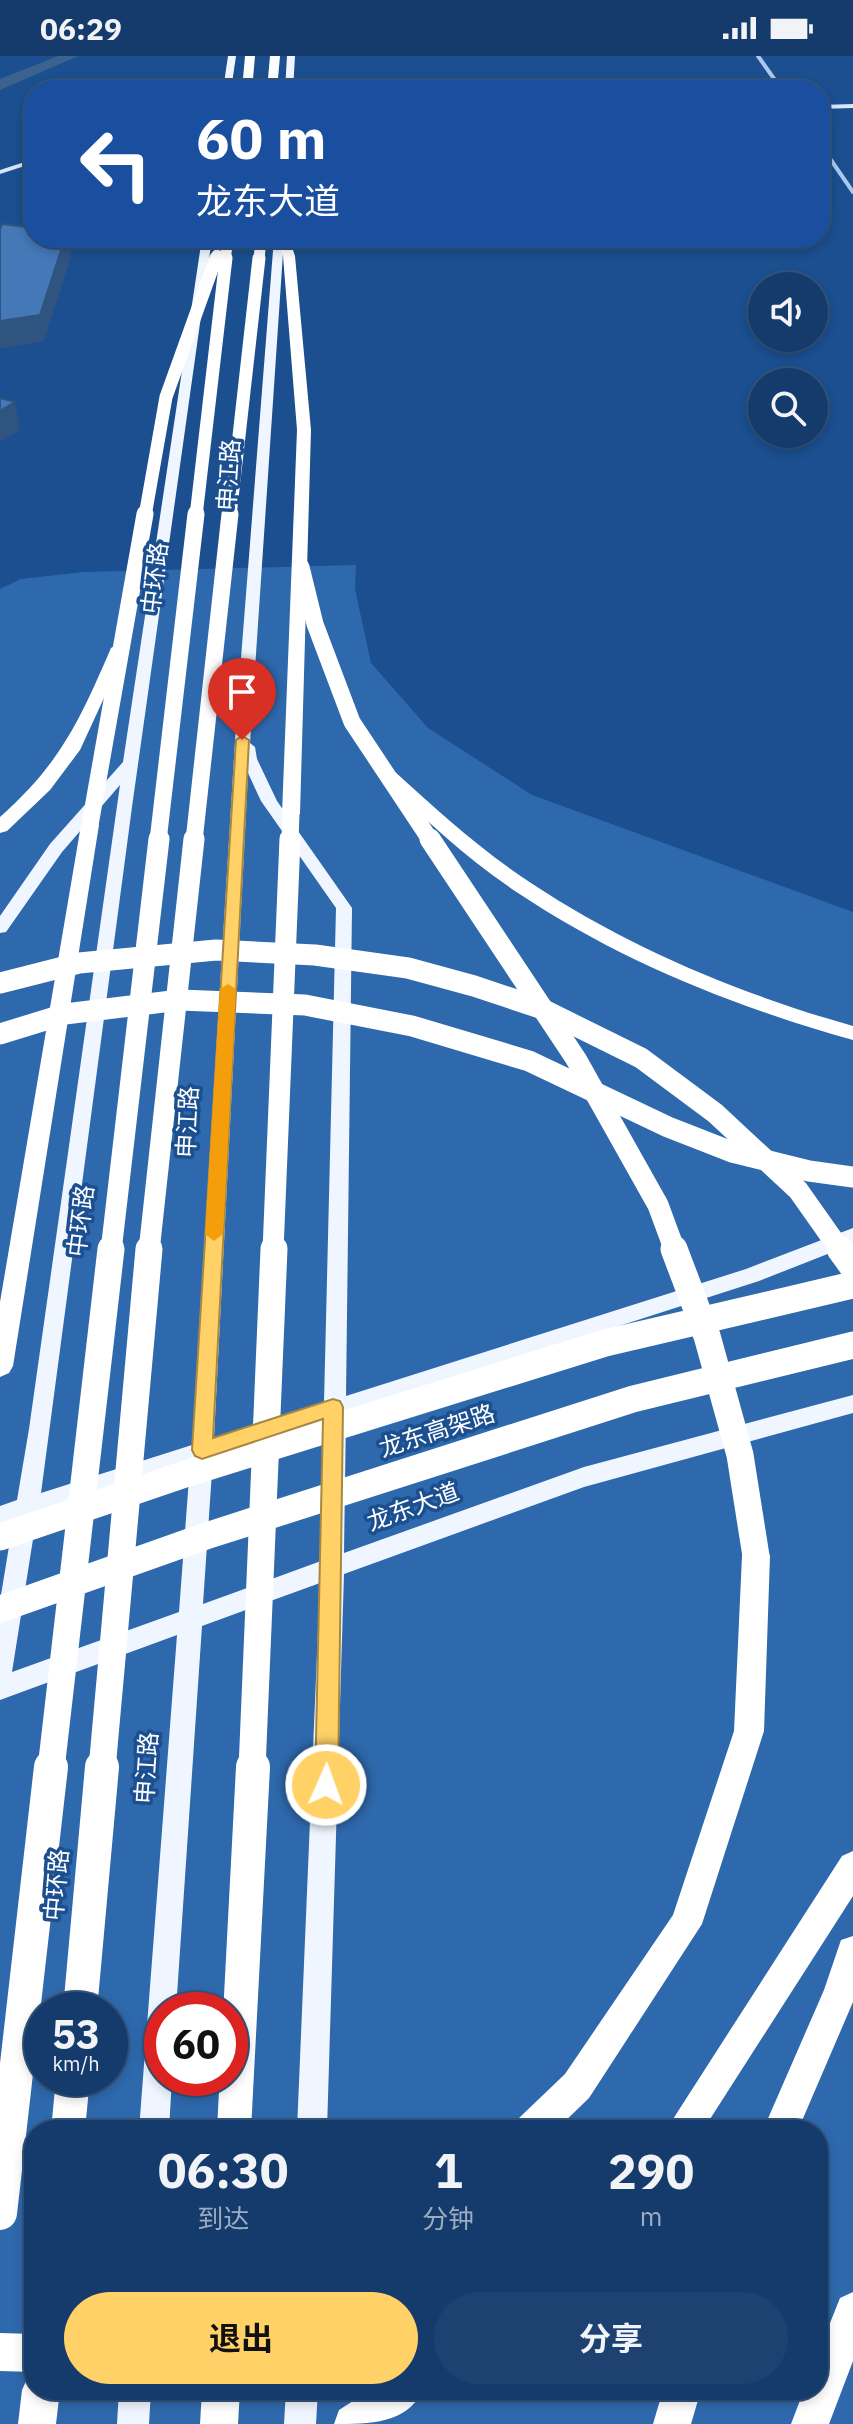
<!DOCTYPE html>
<html lang="zh">
<meta charset="utf-8">
<style>
body{margin:0;font-family:"IBM Plex Sans","Noto Sans SC",sans-serif;background:#1d4271;color:#f1f3f6;height:100vh;display:flex;flex-direction:column;font-size:30px;white-space:nowrap}
*{box-sizing:border-box;margin:0}
p{font-size:26px;color:#9dadc1}
.icon{flex:none;width:44px;height:44px;fill:none;stroke:currentColor;stroke-width:2;stroke-linecap:round;stroke-linejoin:round}
.map{position:relative;flex:1;overflow:hidden}
.details{position:absolute;left:24px;top:2064px;width:804px;height:280px;display:flex;flex-direction:column;background:#143b6b;border-radius:32px;box-shadow:0 4px 12px #0003,0 0 0 2px #33557e}
.details>*{flex:none}
.top-card{position:absolute;left:24px;top:24px;width:806px;height:168px;border-radius:32px;box-shadow:0 4px 12px #0003,0 0 0 2px #33557e;background:#1a4fa0;color:#fff;overflow:hidden}
.buttons{position:absolute;left:748px;top:216px;display:grid;gap:16px}
.buttons a{display:grid;place-items:center;width:80px;height:80px;border-radius:50%;background:#143b6b;box-shadow:0 4px 12px #0003,0 0 0 2px #33557e;font-size:40px}
.speed{position:absolute;left:24px;top:1936px;display:flex;gap:16px;font-size:40px;font-weight:700;text-align:center}
.speed>*{display:grid;place-content:center;width:104px;height:104px;border-radius:50%;background:#143b6b;box-shadow:0 4px 12px #0003,0 0 0 2px #33557e;line-height:1}
.speed small{font-size:20px;font-weight:400}
.speed .limit{border:12px solid #d22;background:#fff;color:#111}
.pin{position:absolute;display:grid;place-items:center;width:68px;height:68px;color:#fff;margin:-82px -34px;border-radius:50% 50% 50% 0;rotate:-45deg;box-shadow:0 0 8px #0007}
.pin .icon{rotate:45deg}
.me{position:absolute;width:88px;margin:-44px;rotate:2deg;stroke-linejoin:round;filter:drop-shadow(0 0 6px #0008)}
.turn{display:flex;align-items:center;gap:28px;height:168px;padding:0 40px;font-size:36px}
.turn .icon{width:104px;height:104px;stroke-width:2.5}
.turn b{display:block;font-size:56px;line-height:68px}
.eta{display:flex;justify-content:space-evenly;align-items:center;height:136px;text-align:center}
.eta b{font-size:48px;font-weight:700;line-height:56px}
.action{display:flex;gap:16px;margin-top:auto;padding:16px 40px}
.action a{flex:1;height:92px;border-radius:48px;background:#ffd166;color:#111;font-size:32px;font-weight:700;line-height:92px;text-align:center}
.action a+a{background:#1d4271;color:#f1f3f6}
.status{display:flex;justify-content:space-between;align-items:center;height:56px;padding:0 40px;background:#143b6b;direction:ltr}
.status svg{height:22px;fill:currentColor}
.map>svg:first-child{display:block}
.green{fill:#2e69ad;fill-rule:evenodd}
.lines{fill:none;stroke-linecap:round;stroke-linejoin:round}
.canal{fill:#3c6290;fill-rule:evenodd}
.street{stroke:#a9c9ee;stroke-width:4}
.secondary{fill:#d6e6fa;fill-rule:evenodd}
.primary{fill:#f0f6ff;fill-rule:evenodd}
.highway{fill:#fff;fill-rule:evenodd}
.highway-bridge-far5{stroke:#fff;stroke-width:11}
.highway-bridge-far4{stroke:#fff;stroke-width:13}
.highway-bridge-far3{stroke:#fff;stroke-width:17}
.highway-bridge-far2{stroke:#fff;stroke-width:21}
.highway-bridge-far1{stroke:#fff;stroke-width:27}
.highway-bridge{stroke:#fff;stroke-width:34}
.shaded-wall{fill:#305480}
.building{fill:#4478b7;stroke:#305480;stroke-width:2}
.route{fill:#ffd166;stroke:#a68842;stroke-width:2}
.slow{fill:#f59e0b}
.labels{text-anchor:middle;stroke-width:7;stroke-linejoin:round;paint-order:stroke}
.street-label{font-size:24px;fill:#fff;stroke:#1b4f8f}
</style>
<div class="status"><b>06:29</b><svg viewBox="0 0 49 12"><path d="M0 12V9h3v3zM5 12V6h3v6zM10 12V3h3v9zM15 12V0h3v12zM26 1h20v11H26zM47 4h2v5h-2z"/></svg></div>
<div class="map">
<svg width="853" height="2368" viewBox="0 0 853 2368">
<rect width="100%" height="100%" fill="#1b4f8f"/>
<path class="green" d="M356 509 355 533 371 607 428 672 532 739 853 856V2368H0V533L21 523 84 516ZM42 1954H110V2022H42ZM162 1954H230V2022H162ZM34 2074H818V2334H34Z"/>
<g class="lines">
<polygon class="canal" points="58,0 78,0 0,34 0,23"/>
<g class="street">
<polyline points="758,0 782,34"/>
<polyline points="820,88 853,136"/>
</g>
<g class="secondary">
<polygon points="853,48 853,52 820,53 820,49"/>
<polygon points="34,103 34,107 0,118 0,114"/>
</g>
<g class="primary">
<polygon points="228,0 236,0 231,34 223,34"/>
<polygon points="287,0 295,0 293,34 285,34"/>
<path d="M202 182H212L132 751 41 1437 192 1389 237 653 274 182H284L250 687 255 691 257 703 277 745 352 852 346 1340 746 1213 853 1172V1188L759 1225 346 1358 344 1497 584 1411 853 1339V1357L584 1431 344 1518 327 2074H297L320 1527 202 1570 176 1954H162V2022H172L169 2074H139L177 1579 0 1644V1545L13 1466 0 1470V1450L17 1444 29 1373 120 729 62 796 6 876 0 877V860L50 788 123 706ZM248 717 261 745 336 852 324 1347 214 1382ZM324 1365 321 1505 203 1548 213 1401ZM190 1409 179 1556 12 1616 37 1458Z"/>
<polygon points="119,2334 151,2334 149,2368 117,2368"/>
<polygon points="286,2334 318,2334 316,2368 284,2368"/>
</g>
<g class="highway">
<polygon points="245,0 255,0 252,34 242,34"/>
<polygon points="270,0 280,0 277,34 267,34"/>
<polygon points="277,182 289,182 295,200 311,374 300,758 291,764 282,758 297,374 283,200"/>
<path d="M119 587 127 592 80 694 50 734 7 775 0 777V761C60 708 80 664 111 592Z"/>
<path d="M388 714 394 715C438 755 482 795 531 827 629 892 740 938 853 970V984C735 951 620 905 518 837 468 804 425 763 382 723L379 719Z"/>
<polygon points="90,763 99,769 13,1310 9,1317 0,1321 0,1246 81,769"/>
<polygon points="756,1487 766,1491 770,1500 764,1675 702,1868 589,2042 556,2074 514,2074 519,2062 565,2018 673,1859 734,1675 742,1500 746,1491"/>
<polygon points="853,1795 853,1840 703,2074 666,2074 842,1800"/>
<polygon points="853,1880 853,1946 798,2074 763,2074 824,1934 841,1884"/>
<polygon points="56,2022 90,2022 85,2074 51,2074"/>
<polygon points="853,2236 853,2305 829,2368 791,2368 804,2334 818,2334 818,2297 840,2242"/>
<polygon points="0,2277 34,2278 34,2316 0,2315"/>
<polygon points="34,2318 34,2334 60,2334 56,2368 18,2368 22,2334 28,2321"/>
<polygon points="202,2334 240,2334 238,2368 200,2368"/>
<path d="M370 2334H423C407 2368 369 2368 334 2368L339 2354Z"/>
<polygon points="663,2334 701,2334 691,2368 653,2368"/>
</g>
<g class="highway-bridge-far5">
<polyline points="215,204 217,199"/>
<polyline points="225,204 228,182"/>
<polyline points="259,204 261,182"/>
</g>
<g class="highway-bridge-far4">
<polyline points="145,460 166,341 216,202"/>
<polyline points="196,460 226,202"/>
<polyline points="230,460 259,202"/>
</g>
<g class="highway-bridge-far3">
<polyline points="301,511 315,568 352,666 431,785"/>
<polyline points="90,769 145,458"/>
<polyline points="158,785 196,458"/>
<polyline points="194,785 230,458"/>
<polyline points="290,785 291,758"/>
</g>
<g class="highway-bridge-far2">
<polyline points="430,783 576,1003 658,1149 675,1195"/>
<polyline points="0,927 79,907 216,894 315,899 408,912 474,930 540,952 641,1002 715,1057 798,1134 841,1195"/>
<polyline points="0,978 65,958 180,944 305,949 412,970 529,1005 668,1071 732,1096 809,1115 853,1121"/>
<polyline points="111,1195 159,783"/>
<polyline points="149,1195 194,783"/>
<polyline points="273,1195 290,783"/>
</g>
<g class="highway-bridge-far1">
<polyline points="674,1193 707,1280 740,1399 756,1500"/>
<polyline points="840,1193 853,1211"/>
<polyline points="0,1481 185,1418 605,1287 853,1229"/>
<polyline points="0,1553 206,1480 633,1343 853,1289"/>
<polyline points="51,1713 111,1193"/>
<polyline points="102,1713 149,1193"/>
<polyline points="252,1713 274,1193"/>
</g>
<g class="highway-bridge">
<polyline points="80,1954 102,1711"/>
<polyline points="234,2074 253,1711"/>
<polyline points="0,2157 51,1711"/>
</g>
</g>
<g class="shaded-wall">
<polygon points="65,182 68,182 71,201 44,285 0,293 0,265"/>
<polygon points="15,346 20,374 0,386 0,355"/>
</g>
<g class="building">
<polygon points="2,168 34,172 34,182 65,182 40,259 0,265 0,173"/>
<polygon points="0,342 15,346 0,355"/>
</g>
<polygon class="route" points="242,680 249,684 213,1382 333,1343 340,1345 343,1351 338,1729 334,1737 326,1741 318,1737 315,1729 323,1363 202,1403 195,1400 192,1394 236,684"/>
<polygon class="slow" points="228,928 236,933 223,1178 214,1185 205,1178 220,933"/>
<g class="labels">
<g class="street-label">
<text transform="translate(229 419) rotate(-86)" y="8">申江路</text>
<text transform="translate(155 522) rotate(-83)" y="8">中环路</text>
<text transform="translate(188 1066) rotate(-87)" y="8">申江路</text>
<text transform="translate(81 1165) rotate(-83)" y="8">中环路</text>
<text transform="translate(437 1375) rotate(-18)" y="8">龙东高架路</text>
<text transform="translate(413 1451) rotate(-20)" y="8">龙东大道</text>
<text transform="translate(147 1712) rotate(-86)" y="8">申江路</text>
<text transform="translate(57 1829) rotate(-85)" y="8">中环路</text>
</g>
</g>
</svg>
<div class="buttons">
<a><svg class="icon" aria-label="sound" viewBox="0 0 24 24"><path d="M4 9h4l5-4v14l-5-4H4zM17 9q2 3 0 6"/></svg></a>
<a><svg class="icon" aria-label="search" viewBox="0 0 24 24"><circle cx="10" cy="10" r="6"/><path d="M15 15l6 6"/></svg></a>
</div>
<div class="speed"><div>53<small>km/h</small></div><div class="limit">60</div></div>
<div class="pin" style="left:242px;top:684px;background:#d93025"><svg class="icon" aria-label="arrive" viewBox="0 0 24 24"><path d="M6 21V4h12l-3 4 3 4H6"/></svg></div>
<svg class="me" style="left:326px;top:1729px" viewBox="-20 -20 40 40"><circle r="17" fill="#ffd166" stroke="#fff" stroke-width="3"/><path d="M0-11L8 9 0 5-8 9z" fill="#fff"/></svg>
<div class="top-card">
<div class="turn"><svg class="icon" aria-label="left" viewBox="0 0 24 24"><path d="M17 20v-9H6M10 6l-5 5 5 5"/></svg><div><b>60 m</b>龙东大道</div></div>
</div>
<section class="details">
<div class="eta">
<div><b>06:30</b><p>到达</p></div>
<div><b>1</b><p>分钟</p></div>
<div><b>290</b><p>m</p></div>
</div>
<div class="action"><a>退出</a><a>分享</a></div>
</section>
</div>
